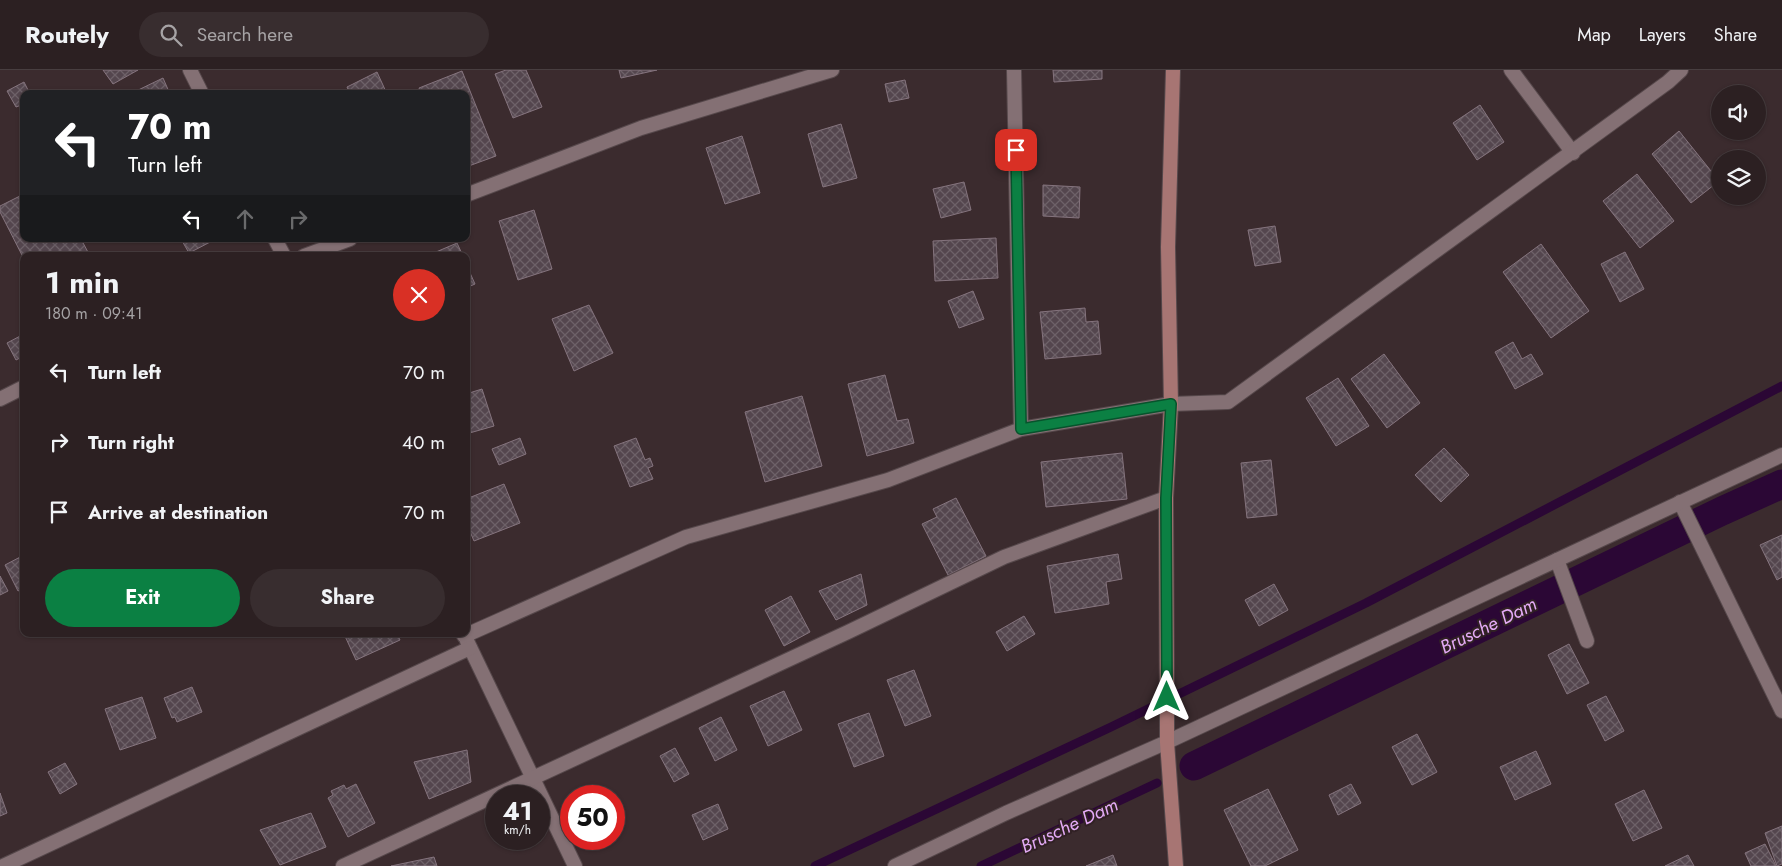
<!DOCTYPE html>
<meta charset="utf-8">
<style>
body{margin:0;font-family:Jost,sans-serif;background:#382d2f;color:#f1f3f6;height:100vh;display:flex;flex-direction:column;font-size:19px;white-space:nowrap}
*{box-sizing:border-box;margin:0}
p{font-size:16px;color:#a6a3a5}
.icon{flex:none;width:28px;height:28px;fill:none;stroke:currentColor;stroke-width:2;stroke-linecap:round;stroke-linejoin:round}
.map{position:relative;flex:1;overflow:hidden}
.drawer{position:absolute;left:20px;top:182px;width:450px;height:385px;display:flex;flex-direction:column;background:#2c2022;border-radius:10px;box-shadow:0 1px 4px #0004,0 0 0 1px #483e40}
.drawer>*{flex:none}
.top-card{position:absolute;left:20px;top:20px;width:450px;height:152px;border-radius:10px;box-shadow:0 1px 4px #0004,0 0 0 1px #483e40;background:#202124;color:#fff;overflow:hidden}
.controls{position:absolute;left:1711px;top:15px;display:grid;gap:10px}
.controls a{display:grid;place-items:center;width:55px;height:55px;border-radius:50%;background:#2c2022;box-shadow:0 1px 4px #0004,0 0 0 1px #483e40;font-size:25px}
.speed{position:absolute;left:485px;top:715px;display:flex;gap:10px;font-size:25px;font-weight:700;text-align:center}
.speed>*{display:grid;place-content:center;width:65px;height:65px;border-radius:50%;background:#2c2022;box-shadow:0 1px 4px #0004,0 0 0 1px #483e40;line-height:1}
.speed small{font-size:12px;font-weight:400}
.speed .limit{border:8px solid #d22;background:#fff;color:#111}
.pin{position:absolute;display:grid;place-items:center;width:42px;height:42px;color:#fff;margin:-21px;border-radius:10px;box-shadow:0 2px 8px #0006}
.me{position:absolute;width:55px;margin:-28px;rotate:0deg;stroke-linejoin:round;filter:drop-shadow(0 0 4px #0008)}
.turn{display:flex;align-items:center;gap:18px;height:105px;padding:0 25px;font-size:22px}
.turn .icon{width:65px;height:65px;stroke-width:2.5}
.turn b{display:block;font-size:35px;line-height:42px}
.lanes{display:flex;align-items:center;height:48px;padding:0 25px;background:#0003;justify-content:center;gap:25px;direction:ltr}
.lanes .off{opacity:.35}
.round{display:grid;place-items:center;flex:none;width:52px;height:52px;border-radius:26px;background:#382d2f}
.summary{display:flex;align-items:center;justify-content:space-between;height:85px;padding:0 25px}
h1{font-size:30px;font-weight:700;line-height:38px}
.action{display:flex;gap:10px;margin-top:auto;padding:10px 25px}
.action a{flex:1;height:58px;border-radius:30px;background:#0b8043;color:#fff;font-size:20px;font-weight:700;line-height:58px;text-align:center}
.action a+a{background:#382d2f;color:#f1f3f6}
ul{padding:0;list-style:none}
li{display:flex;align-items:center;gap:15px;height:70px;padding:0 25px}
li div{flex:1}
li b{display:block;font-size:19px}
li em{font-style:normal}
header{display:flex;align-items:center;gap:30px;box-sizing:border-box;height:70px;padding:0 25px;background:#2c2022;border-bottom:1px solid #483e40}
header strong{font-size:24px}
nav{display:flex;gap:28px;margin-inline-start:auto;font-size:18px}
.search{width:350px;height:45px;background:#382d2f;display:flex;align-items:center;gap:12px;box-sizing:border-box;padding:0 18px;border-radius:28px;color:#a6a3a5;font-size:19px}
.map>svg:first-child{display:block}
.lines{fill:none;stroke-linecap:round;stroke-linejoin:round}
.stream{stroke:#2b0735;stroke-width:9}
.canal{stroke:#2b0735;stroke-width:29}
.building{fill:url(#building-cross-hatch);stroke:#85747e}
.minor-casing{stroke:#56484b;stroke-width:16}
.secondary-casing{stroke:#56484b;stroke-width:16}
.minor{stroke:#847074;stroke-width:14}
.secondary{stroke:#a77573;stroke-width:14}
.route-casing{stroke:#07532c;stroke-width:12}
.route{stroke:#0b8043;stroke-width:9}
.labels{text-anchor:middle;stroke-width:4;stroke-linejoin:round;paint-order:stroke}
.water-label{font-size:19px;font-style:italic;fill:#e4abf6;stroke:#312125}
</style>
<header>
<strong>Routely</strong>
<div class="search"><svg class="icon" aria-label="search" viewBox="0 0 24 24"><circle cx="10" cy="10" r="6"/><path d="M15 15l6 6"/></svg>Search here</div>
<nav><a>Map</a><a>Layers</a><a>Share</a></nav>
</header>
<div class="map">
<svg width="1782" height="796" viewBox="0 0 1782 796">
<defs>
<pattern id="building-cross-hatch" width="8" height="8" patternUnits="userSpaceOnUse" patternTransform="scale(1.25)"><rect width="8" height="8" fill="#54464e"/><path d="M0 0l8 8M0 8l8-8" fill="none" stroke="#6d6168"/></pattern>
</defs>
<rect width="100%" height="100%" fill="#3b2b2e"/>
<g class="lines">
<g class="stream">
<polyline points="815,796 1111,657 1366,533 1782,316"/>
<polyline points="981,796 1157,713"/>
</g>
<polyline class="canal" points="1194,696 1722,441 1782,414"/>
</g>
<g class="building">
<polygon points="103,0 138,0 113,14"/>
<polygon points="506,0 526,0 542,37 513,48 495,4"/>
<polygon points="619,0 657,0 621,8"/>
<polygon points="1053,0 1102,0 1102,9 1054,12"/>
<polygon points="462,1 496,86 466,97 466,24 421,24 419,18"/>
<polygon points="377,2 387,24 350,24 347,17"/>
<polygon points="163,8 170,24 130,24"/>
<polygon points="905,10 909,28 889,32 885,14"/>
<polygon points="24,12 30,24 24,24 24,34 16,37 7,21"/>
<polygon points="1480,35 1504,72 1477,90 1453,53"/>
<polygon points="841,54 857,108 823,117 808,64"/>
<polygon points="1679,61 1719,111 1691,133 1652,84"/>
<polygon points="742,66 760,123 725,134 706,78"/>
<polygon points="1637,104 1674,151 1640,178 1603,131"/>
<polygon points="964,112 971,140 941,148 933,119"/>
<polygon points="1043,115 1080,117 1079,148 1043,146"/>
<polygon points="24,124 24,169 81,169 90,186 24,186 24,189 0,142 0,136"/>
<polygon points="534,140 552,199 518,210 499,151"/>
<polygon points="1275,156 1281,192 1255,196 1248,160"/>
<polygon points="996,168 998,208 935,211 933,171"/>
<polygon points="181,169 216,169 189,183"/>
<polygon points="457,173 463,186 429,186 429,185"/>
<polygon points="1541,174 1589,241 1551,268 1503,202"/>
<polygon points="1625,182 1644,219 1620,232 1601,194"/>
<polygon points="466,194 475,214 466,218"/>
<polygon points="973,221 984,249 959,258 948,231"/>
<polygon points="589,235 613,283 574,301 552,249"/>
<polygon points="1085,238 1086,252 1098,251 1101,284 1045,289 1040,242"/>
<polygon points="24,264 24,286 16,290 7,273"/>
<polygon points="1513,272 1522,289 1531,284 1543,304 1515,319 1495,282"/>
<polygon points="1384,284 1420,333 1387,358 1351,309"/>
<polygon points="885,305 897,351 908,349 914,373 867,386 848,314"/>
<polygon points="1338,308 1369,356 1336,376 1306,328"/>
<polygon points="482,319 494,356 466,364 466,324"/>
<polygon points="802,326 822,396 765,412 745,342"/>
<polygon points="520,368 526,384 499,395 492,379"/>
<polygon points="636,368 645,390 650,388 653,396 648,398 653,409 630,417 614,376"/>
<polygon points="1444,378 1469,405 1441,432 1415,405"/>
<polygon points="1122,383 1127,429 1046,437 1041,392"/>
<polygon points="1271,390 1277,445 1247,448 1241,393"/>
<polygon points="504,414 520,453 474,471 466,452 466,429"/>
<polygon points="956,428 986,486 948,505 922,454 937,447 933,439"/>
<polygon points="1782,465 1782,507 1777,510 1760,475"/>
<polygon points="1118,484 1122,509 1106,512 1109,534 1055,543 1047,496"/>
<polygon points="24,485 24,518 18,521 5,495"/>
<polygon points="861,504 867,535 836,550 819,521"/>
<polygon points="0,506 8,521 0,525"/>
<polygon points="1274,514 1288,540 1259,556 1245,530"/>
<polygon points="791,526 810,562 784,576 765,540"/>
<polygon points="1024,546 1035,564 1007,581 996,562"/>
<polygon points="344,564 397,564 400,570 356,590"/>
<polygon points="1569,574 1589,613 1567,624 1548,585"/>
<polygon points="914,600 931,646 905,656 887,610"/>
<polygon points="192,617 202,642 177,652 175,647 172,648 164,628"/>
<polygon points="784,621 802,660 768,676 750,636"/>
<polygon points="1606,626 1624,661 1605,671 1587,635"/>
<polygon points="142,627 156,668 120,680 105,639"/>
<polygon points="869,643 884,686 854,697 838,654"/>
<polygon points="721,647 737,680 715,691 699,658"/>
<polygon points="1417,664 1437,702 1412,715 1392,677"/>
<polygon points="675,678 689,704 674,712 660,686"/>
<polygon points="467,680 471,712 429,729 414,692"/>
<polygon points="1536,681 1551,714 1515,730 1500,697"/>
<polygon points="65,693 77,714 60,724 48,702"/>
<polygon points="356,714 375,753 348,767 328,728 333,725 331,721 344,715 346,719"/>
<polygon points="1351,714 1361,733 1338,745 1329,725"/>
<polygon points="1268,719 1298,780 1265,796 1251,796 1224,740"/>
<polygon points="1644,720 1662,758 1633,771 1615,734"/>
<polygon points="0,723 7,743 0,746"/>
<polygon points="718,734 728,759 703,770 692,745"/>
<polygon points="311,743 326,777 280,795 260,760"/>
<polygon points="1782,756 1782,794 1777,796 1765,763"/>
<polygon points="1765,774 1776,796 1751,796 1745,783"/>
<polygon points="1113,785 1117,796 1086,796"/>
<polygon points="1688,785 1694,796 1665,796"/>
<polygon points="434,787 437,796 391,796"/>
</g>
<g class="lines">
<g class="minor-casing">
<g id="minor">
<polyline points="190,0 202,24"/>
<polyline points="1014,0 1021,359"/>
<polyline points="1511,0 1573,83"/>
<polyline points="466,125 641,58 832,0"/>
<polyline points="275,169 284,186"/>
<polyline points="304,186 350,169"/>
<polyline points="0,329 24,317"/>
<polyline points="1680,432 1782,641"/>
<polyline points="1557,490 1587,571"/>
<polyline points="464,566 686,467 888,410 1021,359 1171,334 1228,332 1668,12 1681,0"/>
<polyline points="467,571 575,796"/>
<polyline points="3,796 470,578"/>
<polyline points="343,796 848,562 1004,487 1166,428"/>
<polyline points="895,796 1006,743 1167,672 1782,385"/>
</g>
</g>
<g class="secondary-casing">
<polyline id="secondary" points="1173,0 1168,177 1171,334 1166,428 1167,647 1167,672 1176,796"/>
</g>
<use href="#minor" class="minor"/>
<use href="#secondary" class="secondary"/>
</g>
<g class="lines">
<g class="route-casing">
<polyline id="route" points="1016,80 1021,359 1171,334 1166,428 1167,627"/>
</g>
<use href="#route" class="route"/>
</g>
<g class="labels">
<g class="water-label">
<text transform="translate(1488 555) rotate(-26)" y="7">Brusche Dam</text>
<text transform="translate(1069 755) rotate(-25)" y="7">Brusche Dam</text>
</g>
</g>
</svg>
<div class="controls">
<a><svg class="icon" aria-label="sound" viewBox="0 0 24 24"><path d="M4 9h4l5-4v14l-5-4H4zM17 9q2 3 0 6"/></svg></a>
<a><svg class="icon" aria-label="layers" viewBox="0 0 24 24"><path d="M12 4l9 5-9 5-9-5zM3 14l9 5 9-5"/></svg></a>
</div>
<div class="speed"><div>41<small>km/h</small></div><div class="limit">50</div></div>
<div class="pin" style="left:1016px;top:80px;background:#d93025"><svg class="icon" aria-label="arrive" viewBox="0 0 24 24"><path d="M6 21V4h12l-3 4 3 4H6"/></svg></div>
<svg class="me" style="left:1167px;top:627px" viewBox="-20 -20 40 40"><path d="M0-17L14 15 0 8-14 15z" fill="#0b8043" stroke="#fff" stroke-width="4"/></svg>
<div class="top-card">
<div class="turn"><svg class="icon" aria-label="left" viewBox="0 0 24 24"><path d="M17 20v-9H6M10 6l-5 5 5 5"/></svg><div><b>70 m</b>Turn left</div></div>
<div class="lanes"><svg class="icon" aria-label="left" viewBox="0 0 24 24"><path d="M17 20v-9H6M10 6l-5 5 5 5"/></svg><svg class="icon off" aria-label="ahead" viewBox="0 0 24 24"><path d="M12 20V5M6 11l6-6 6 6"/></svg><svg class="icon off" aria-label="right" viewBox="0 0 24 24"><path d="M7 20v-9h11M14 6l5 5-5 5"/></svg></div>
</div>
<section class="drawer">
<div class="summary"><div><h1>1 min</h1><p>180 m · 09:41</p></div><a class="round" style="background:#d93025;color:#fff"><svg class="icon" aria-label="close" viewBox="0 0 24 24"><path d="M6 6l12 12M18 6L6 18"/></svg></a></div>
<ul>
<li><svg class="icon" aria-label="left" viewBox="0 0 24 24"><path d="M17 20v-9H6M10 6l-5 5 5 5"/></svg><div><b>Turn left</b></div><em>70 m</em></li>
<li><svg class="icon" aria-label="right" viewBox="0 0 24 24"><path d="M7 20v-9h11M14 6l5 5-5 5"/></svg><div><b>Turn right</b></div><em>40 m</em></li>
<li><svg class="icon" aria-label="arrive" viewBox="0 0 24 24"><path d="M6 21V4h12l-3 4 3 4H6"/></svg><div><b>Arrive at destination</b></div><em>70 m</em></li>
</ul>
<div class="action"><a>Exit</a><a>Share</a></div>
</section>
</div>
